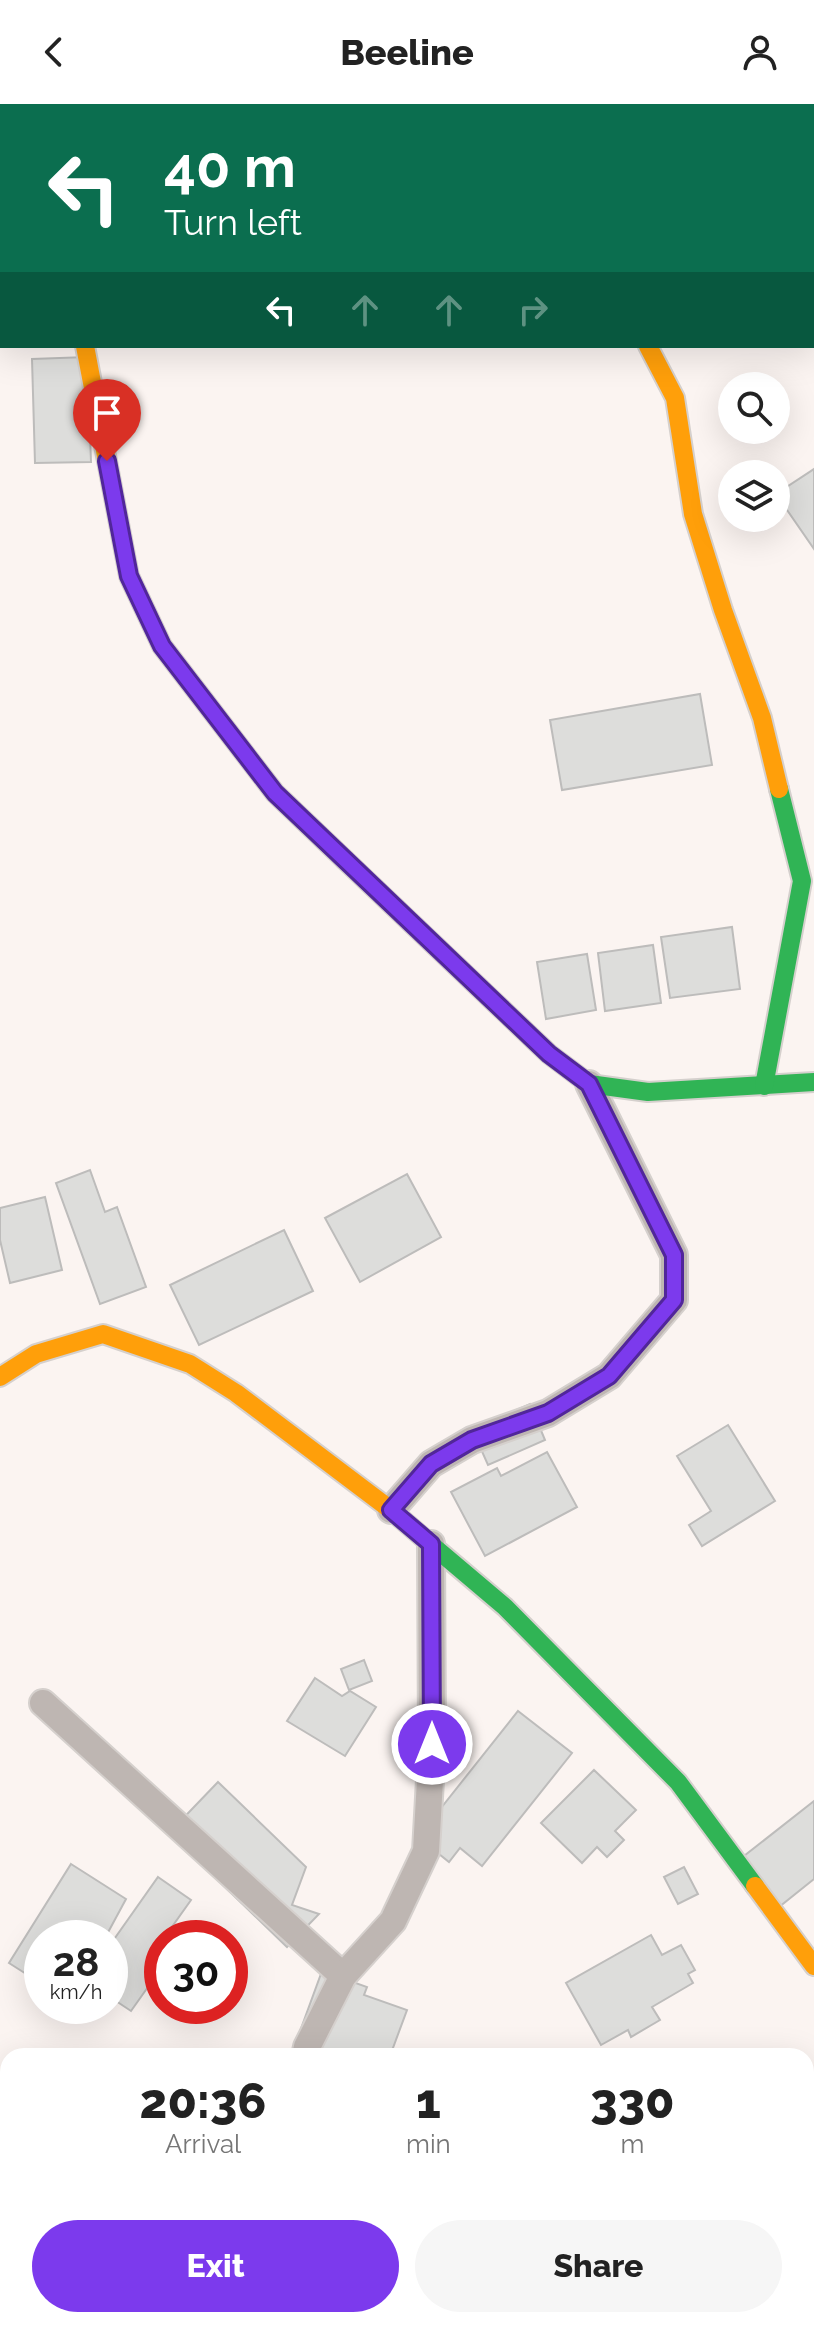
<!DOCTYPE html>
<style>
body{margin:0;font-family:Raleway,sans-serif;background:#f6f6f6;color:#222;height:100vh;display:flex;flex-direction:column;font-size:30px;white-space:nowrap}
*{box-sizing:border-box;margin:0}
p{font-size:26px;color:#767676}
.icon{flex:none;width:44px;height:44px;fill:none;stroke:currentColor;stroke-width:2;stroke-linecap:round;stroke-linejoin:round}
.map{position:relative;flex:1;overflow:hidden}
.side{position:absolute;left:0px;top:1944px;width:814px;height:280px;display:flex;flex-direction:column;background:#fff;border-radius:24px 24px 0 0;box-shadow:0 8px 32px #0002}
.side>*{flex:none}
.top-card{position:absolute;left:0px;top:0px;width:814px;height:244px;box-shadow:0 8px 32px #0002;background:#0b6e4f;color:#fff;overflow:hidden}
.controls{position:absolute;left:718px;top:268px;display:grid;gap:16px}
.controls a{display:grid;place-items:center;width:72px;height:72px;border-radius:50%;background:#fff;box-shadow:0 8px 32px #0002;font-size:40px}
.speed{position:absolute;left:24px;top:1816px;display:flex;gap:16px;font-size:40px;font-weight:700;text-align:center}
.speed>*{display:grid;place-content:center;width:104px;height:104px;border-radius:50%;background:#fff;box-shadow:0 8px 32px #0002;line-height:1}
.speed small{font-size:20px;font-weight:400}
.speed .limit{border:12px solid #d22;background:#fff;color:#111}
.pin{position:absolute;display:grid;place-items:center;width:68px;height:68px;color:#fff;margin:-82px -34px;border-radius:50% 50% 50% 0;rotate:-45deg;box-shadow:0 0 8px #0007}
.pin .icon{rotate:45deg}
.me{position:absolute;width:88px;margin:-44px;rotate:0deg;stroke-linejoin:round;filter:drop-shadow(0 0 6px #0008)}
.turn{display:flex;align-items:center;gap:28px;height:168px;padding:0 32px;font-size:36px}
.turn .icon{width:104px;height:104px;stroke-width:2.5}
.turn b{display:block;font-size:56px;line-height:68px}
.lanes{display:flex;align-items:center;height:76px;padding:0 32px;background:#0003;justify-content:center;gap:40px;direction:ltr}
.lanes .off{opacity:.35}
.eta{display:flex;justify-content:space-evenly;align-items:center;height:136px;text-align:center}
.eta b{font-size:48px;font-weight:800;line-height:56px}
.button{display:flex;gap:16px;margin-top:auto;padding:16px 32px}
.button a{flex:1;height:92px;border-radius:48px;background:#7c3aed;color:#fff;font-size:32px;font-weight:800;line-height:92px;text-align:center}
.button a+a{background:#f6f6f6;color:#222}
header{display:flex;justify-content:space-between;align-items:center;height:104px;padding:0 32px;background:#fff;font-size:36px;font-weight:800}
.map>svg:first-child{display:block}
.building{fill:#dddddb;stroke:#bdbcbb;stroke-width:2}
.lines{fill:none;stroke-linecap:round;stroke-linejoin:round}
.street-casing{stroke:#d5d0cd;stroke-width:30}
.fast-casing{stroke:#d5d0cd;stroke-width:22}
.slow-casing{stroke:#d5d0cd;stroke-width:22}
.street{stroke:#beb6b2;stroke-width:26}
.fast{stroke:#30b455;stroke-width:18}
.slow{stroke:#ff9f0a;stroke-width:18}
.route-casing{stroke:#51269a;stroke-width:20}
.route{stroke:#7c3aed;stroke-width:14}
</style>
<header><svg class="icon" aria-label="back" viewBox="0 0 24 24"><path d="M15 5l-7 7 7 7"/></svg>Beeline<svg class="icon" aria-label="person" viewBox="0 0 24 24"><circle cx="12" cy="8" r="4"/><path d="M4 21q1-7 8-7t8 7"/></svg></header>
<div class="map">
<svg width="814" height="2224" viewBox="0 0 814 2224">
<rect width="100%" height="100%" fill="#fbf4f1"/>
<g class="building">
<polygon points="87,253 91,358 35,359 32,255"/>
<polygon points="814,365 814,445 776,390"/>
<polygon points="700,590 712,661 562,686 550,616"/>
<polygon points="732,823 740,885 670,894 661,833"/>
<polygon points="653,841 661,899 605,907 598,849"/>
<polygon points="587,850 596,906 546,915 537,858"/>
<polygon points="90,1066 105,1108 117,1103 146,1183 100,1200 56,1079"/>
<polygon points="407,1070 441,1133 360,1178 325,1114"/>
<polygon points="45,1093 62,1166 10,1179 0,1136 0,1104"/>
<polygon points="284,1126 313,1187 199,1241 170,1181"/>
<polygon points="530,1300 545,1336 488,1361 472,1325"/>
<polygon points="728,1321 775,1397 702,1442 689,1421 711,1407 677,1352"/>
<polygon points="547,1348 577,1403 485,1452 451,1388 497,1364 501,1372"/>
<polygon points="364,1556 372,1577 349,1586 341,1565"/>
<polygon points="315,1574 342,1592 350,1587 376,1603 345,1652 287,1617"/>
<polygon points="518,1607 572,1649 482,1762 460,1744 449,1758 418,1733"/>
<polygon points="594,1666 636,1706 615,1727 624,1736 607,1753 597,1743 582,1759 541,1719"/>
<polygon points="218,1678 306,1763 292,1801 319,1810 287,1843 169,1729"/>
<polygon points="814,1697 814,1775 769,1811 730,1763"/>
<polygon points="71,1760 126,1795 105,1834 42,1834 42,1880 9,1859"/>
<polygon points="684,1763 698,1790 678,1800 664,1773"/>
<polygon points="158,1773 191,1796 164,1834 162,1834 162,1866 160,1866 131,1907 110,1893 110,1841"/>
<polygon points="651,1831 662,1851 681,1841 695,1866 688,1870 693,1879 652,1903 660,1916 631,1933 628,1926 601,1941 566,1879"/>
<polygon points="322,1867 367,1883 364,1891 407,1906 390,1952 291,1952"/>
<polygon points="813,2047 814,2089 806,2093 806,2049"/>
<polygon points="814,2119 814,2170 807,2174 806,2124"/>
</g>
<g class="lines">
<g class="street-casing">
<g id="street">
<polyline points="408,0 409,2"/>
<polyline points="812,116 814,115"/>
<polyline points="0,186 2,187"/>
<polyline points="391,1406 431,1360 472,1336 548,1309 609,1272 674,1196 674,1151 589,980"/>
<polyline points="43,1599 343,1872"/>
<polyline points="305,1952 307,1943 343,1872 393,1817 426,1747 432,1640 431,1440"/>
<polyline points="0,2026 8,2027"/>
<polyline points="541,2216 553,2224"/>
</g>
</g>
<g class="fast-casing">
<g id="fast">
<polyline points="345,756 549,950 589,980 648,988 814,978"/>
<polyline points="764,982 802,777 779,685"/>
<polyline points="427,1437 505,1503 678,1678 755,1782"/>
</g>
</g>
<g class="slow-casing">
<g id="slow">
<polyline points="85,242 129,472 162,542 275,689 345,756"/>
<polyline points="648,242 675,294 693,410 723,506 762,614 779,685"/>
<polyline points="0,1273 36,1250 103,1230 190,1260 236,1289 391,1406 427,1437"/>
<polyline points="755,1782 814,1862"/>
</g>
</g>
<use href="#street" class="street"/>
<use href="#fast" class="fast"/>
<use href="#slow" class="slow"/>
</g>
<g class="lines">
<g class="route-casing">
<polyline id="route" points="107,357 129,472 162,542 275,689 549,950 589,980 674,1151 674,1196 609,1272 548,1309 472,1336 431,1360 391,1406 431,1440 432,1640"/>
</g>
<use href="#route" class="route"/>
</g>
</svg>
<div class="controls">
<a><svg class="icon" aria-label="search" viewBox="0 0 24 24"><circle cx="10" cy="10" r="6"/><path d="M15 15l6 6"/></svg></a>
<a><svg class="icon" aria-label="layers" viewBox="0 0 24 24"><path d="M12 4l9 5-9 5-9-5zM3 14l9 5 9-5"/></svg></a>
</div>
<div class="speed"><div>28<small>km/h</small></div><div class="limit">30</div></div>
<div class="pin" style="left:107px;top:357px;background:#d93025"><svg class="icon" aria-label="arrive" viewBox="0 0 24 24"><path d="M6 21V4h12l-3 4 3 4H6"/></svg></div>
<svg class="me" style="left:432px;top:1640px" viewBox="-20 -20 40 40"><circle r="17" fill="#7c3aed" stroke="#fff" stroke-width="3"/><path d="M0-11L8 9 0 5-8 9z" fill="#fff"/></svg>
<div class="top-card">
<div class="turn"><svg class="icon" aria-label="left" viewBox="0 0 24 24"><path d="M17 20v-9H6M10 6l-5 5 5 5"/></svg><div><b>40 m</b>Turn left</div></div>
<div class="lanes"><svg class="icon" aria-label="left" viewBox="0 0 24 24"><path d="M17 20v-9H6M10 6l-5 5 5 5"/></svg><svg class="icon off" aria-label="ahead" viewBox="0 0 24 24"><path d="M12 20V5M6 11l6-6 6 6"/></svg><svg class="icon off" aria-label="ahead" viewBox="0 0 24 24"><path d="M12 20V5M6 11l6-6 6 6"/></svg><svg class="icon off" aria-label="right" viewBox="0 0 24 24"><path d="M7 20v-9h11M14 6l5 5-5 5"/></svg></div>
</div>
<section class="side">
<div class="eta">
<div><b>20:36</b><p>Arrival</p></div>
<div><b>1</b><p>min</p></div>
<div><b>330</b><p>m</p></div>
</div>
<div class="button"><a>Exit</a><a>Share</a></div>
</section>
</div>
